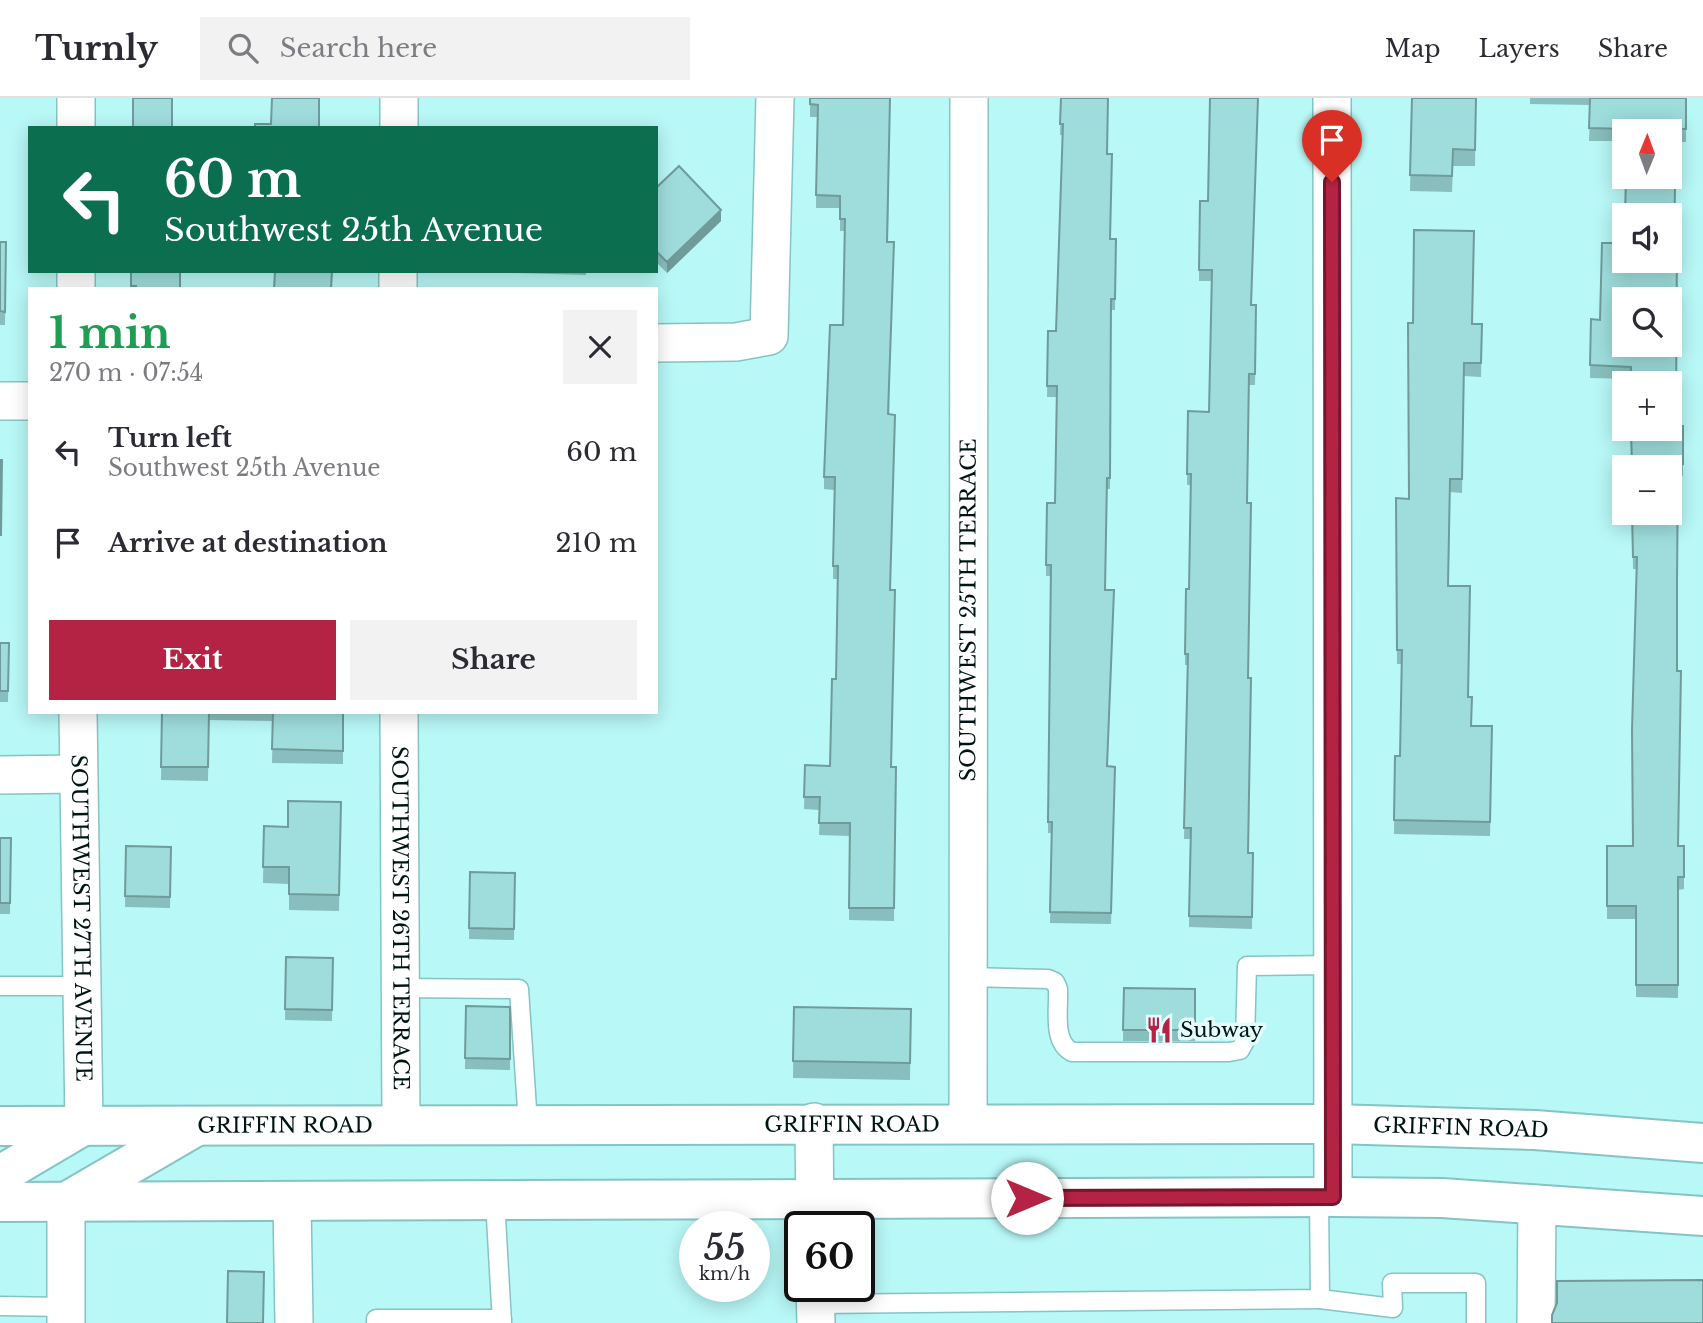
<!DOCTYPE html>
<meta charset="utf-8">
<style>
body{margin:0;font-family:"Libre Baskerville",serif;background:#f2f2f3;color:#2b2b33;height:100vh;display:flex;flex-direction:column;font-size:26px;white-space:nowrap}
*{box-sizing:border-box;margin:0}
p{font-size:23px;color:#7c7c81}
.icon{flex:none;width:38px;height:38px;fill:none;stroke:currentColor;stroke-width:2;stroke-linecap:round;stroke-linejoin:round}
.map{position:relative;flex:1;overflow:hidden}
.panel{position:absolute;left:28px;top:189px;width:630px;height:427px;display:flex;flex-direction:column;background:#fff;border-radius:0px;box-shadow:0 4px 18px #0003}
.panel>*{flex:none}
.hud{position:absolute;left:28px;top:28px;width:630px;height:147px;border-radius:0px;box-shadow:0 4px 18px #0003;background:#0b6e4f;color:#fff;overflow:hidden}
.needle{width:46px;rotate:1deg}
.tools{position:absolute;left:1612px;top:21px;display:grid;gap:14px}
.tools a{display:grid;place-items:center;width:70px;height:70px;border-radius:0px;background:#fff;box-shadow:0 4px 18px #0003;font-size:35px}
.speed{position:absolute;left:679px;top:1113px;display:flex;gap:14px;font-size:35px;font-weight:700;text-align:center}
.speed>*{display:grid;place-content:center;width:91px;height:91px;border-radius:50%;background:#fff;box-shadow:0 4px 18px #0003;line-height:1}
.speed small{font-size:18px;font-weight:400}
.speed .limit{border:4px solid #111;border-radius:10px;background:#fff;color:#111}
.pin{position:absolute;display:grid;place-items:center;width:60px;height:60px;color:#fff;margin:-72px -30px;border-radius:50% 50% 50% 0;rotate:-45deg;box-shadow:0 0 7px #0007}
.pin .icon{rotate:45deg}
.me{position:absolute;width:77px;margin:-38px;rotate:90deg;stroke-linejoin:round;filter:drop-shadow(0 0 5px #0008)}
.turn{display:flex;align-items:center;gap:24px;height:147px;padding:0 21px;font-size:32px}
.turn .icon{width:91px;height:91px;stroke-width:2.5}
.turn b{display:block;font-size:49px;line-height:60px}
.round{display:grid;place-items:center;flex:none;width:74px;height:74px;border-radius:0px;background:#f2f2f3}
.head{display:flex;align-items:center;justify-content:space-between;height:119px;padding:0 21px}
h1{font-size:42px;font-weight:800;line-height:52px;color:#1e9e55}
.primary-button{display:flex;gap:14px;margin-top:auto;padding:14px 21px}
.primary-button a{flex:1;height:80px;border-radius:0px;background:#b42244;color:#fff;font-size:28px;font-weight:800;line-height:80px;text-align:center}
.primary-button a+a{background:#f2f2f3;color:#2b2b33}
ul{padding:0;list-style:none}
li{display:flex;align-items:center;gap:21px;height:91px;padding:0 21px}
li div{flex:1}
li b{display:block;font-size:26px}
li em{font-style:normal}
header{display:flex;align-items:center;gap:42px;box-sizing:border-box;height:98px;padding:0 35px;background:#fff;border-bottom:2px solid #e1e1e2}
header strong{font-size:33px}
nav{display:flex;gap:38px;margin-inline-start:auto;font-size:24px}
.search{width:490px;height:63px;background:#f2f2f3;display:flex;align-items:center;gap:18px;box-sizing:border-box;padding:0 24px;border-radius:0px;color:#7c7c81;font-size:26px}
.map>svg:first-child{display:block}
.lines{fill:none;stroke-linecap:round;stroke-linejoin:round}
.lane-casing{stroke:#85c4c3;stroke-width:21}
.street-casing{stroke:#85c4c3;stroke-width:40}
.primary-casing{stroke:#85c4c3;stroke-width:42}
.lane{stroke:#fff;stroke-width:18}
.street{stroke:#fff;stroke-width:37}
.primary{stroke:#fff;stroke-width:38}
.wall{fill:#88bebd}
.shaded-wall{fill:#6f9b9a}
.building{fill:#9edddc;stroke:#6f9b9a;stroke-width:2;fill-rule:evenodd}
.route-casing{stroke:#75162c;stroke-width:18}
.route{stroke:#b42244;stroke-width:12}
.labels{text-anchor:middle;stroke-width:7;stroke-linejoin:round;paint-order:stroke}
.street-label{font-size:21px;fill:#001414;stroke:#e4fdfc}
.poi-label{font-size:21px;fill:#001414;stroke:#e4fdfc;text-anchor:start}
</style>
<header>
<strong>Turnly</strong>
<div class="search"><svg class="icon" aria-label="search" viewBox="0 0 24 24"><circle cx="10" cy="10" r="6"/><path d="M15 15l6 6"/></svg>Search here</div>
<nav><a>Map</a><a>Layers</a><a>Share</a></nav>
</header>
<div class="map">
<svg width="1703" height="1225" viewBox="0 0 1703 1225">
<rect width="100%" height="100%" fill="#b8f8f7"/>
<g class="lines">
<g class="lane-casing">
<g id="lane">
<path d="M968 879 1048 881 1055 884 1058 891C1059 911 1052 944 1072 954H1229L1240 952 1245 943 1247 868 1333 867"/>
<polyline points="0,888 81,888"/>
<polyline points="400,890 519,891 528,1026"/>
<polyline points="495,1102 502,1225"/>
<polyline points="1320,1201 1393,1210 1392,1185 1476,1185 1476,1225"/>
<polyline points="816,1206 1320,1201 1319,1099"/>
<polyline points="0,1208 66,1209"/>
<polyline points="376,1225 376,1221 502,1221"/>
</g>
</g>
<g class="street-casing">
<g id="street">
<polyline points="1332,0 1333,1099"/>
<polyline points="76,30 76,0"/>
<polyline points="399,30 399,0"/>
<polyline points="76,191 76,173"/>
<polyline points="398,191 398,173"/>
<polyline points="656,245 736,244 769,238 775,0"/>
<polyline points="0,303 30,303"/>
<path id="s1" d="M78 614 84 1028"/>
<path id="s2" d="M399 614 401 1027"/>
<polyline points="0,677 78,676"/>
<polyline points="814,1024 815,1129"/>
<path id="s3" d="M968 1025 969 0"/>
<polyline points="292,1103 294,1225"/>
<polyline points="66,1104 66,1225"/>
<polyline points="815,1188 816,1225"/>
<polyline points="1536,1225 1537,1106"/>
</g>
</g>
<g class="primary-casing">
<g id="primary">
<path id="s4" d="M0 1028 1333 1026 1535 1032 1703 1045"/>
<polyline points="0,1077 83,1028"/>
<polyline points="0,1104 1333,1099 1442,1100 1703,1118"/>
<polyline points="66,1104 195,1029"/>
</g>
</g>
<use href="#lane" class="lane"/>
<use href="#street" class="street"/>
<use href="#primary" class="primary"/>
</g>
<g class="wall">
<polygon points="810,0 890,0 888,144 892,669 896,669 894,823 849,822 850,738 819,737 820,712 804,711 805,667 830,668 836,581 838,481 833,481 834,392 824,391 824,379 843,227 845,133 840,133 840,110 816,110 817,19 810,19"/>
<polygon points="1061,0 1108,56 1110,141 1116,141 1115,212 1111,212 1110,391 1107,391 1105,492 1107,668 1115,669 1111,826 1050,825 1052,735 1048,735 1048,724 1051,478 1046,478 1046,467 1055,405 1057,299 1047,299 1048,233 1056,233 1063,37 1060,37"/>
<polygon points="1412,0 1476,0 1475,68 1453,68 1452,94 1410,93"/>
<polygon points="1530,0 1686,0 1686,44 1676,44 1674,146 1676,314 1677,328 1683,328 1683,378 1678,378 1677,498 1678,748 1684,748 1684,791 1678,792 1678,900 1636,899 1636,821 1607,821 1607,748 1633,748 1636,471 1633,471 1631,281 1590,280 1591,221 1600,222 1624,145 1670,33 1624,33 1624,43 1589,43 1590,7 1530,6"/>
<polygon points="656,90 721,123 667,175 656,164"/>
<polygon points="1200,103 1251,207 1256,207 1255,287 1249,287 1247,405 1248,580 1248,755 1253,755 1252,831 1189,829 1190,741 1184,741 1188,567 1185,567 1185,556 1189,491 1191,387 1187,387 1188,313 1209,314 1212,183 1199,183"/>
<polygon points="0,144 6,144 5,227 0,227"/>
<polygon points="445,173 586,173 586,177"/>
<polygon points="1413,225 1482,226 1481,279 1464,278 1462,395 1450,394 1448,488 1468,599 1471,628 1492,628 1490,738 1394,736 1395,658 1400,658 1402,566 1397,566 1396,400 1408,401"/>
<polygon points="0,545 9,545 8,604 0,604"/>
<polygon points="162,614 343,614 343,666 272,665 273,623 209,622 208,683 161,682"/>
<polygon points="341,704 339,813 289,812 289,786 263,785 264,728 288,729"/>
<polygon points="0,740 11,740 10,816 0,816"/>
<polygon points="126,748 171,749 170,810 125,809"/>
<polygon points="470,774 515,775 514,842 469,841"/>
<polygon points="286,859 333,860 332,923 285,922"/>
<polygon points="1124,890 1195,891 1195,943 1123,943"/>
<polygon points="466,908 510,909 510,972 465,971"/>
<polygon points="794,909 911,911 910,982 793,980"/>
</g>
<polygon class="shaded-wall" points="721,112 721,123 667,175 667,164"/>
<g class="building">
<rect x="133" y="0" width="39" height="30"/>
<polygon points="272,0 319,0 319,30 255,30 255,26 271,26"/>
<polygon points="810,0 890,0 887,144 894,144 888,316 895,317 890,492 895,492 891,669 896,669 894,810 849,810 850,725 819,725 820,699 804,699 805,667 830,668 832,581 836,581 838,468 833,468 835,379 824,379 830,227 843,227 845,121 840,121 840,98 816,97 818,7 810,6"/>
<polygon points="1061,0 1108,0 1107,56 1112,56 1110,141 1116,141 1115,201 1111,201 1110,380 1107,380 1105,492 1114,492 1107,668 1115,669 1111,815 1050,814 1052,724 1048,724 1051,467 1046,467 1047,405 1055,405 1057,288 1047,288 1048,233 1056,233 1063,26 1060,26"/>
<polygon points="1210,0 1258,0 1251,207 1256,207 1255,276 1249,276 1247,405 1251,405 1248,580 1251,580 1248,755 1253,755 1252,819 1189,818 1191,730 1184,730 1188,556 1185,556 1186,491 1189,491 1191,376 1187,376 1188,313 1209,314 1212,172 1199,172 1200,103 1208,103"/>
<polygon points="1412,0 1476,0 1475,52 1453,51 1452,78 1410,77"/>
<path d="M1590 0H1686V31H1676L1674 146H1677L1676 313 1677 328H1683V366L1678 365 1677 485V573H1681L1678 748H1684V779H1678V887H1636V808H1607V748H1633L1632 632 1637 459H1633L1632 415H1670V369H1632L1631 331H1670V285H1631V269L1590 267 1591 221 1600 222 1602 145H1624V163H1670V117H1625L1626 79H1670V33H1627V31L1589 30ZM1624 201H1670V247H1624Z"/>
<polygon points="679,68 721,112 667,164 656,153 656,90"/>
<polygon points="1414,132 1474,133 1472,226 1482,226 1481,265 1464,265 1462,381 1450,381 1448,488 1470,488 1468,599 1472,599 1471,628 1492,628 1490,724 1394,722 1395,658 1400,658 1402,552 1397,552 1396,400 1409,401 1408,225 1413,225"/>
<polygon points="0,144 6,144 5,214 0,213"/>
<polygon points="131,173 180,173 180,191 136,191 136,188 131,188"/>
<polygon points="275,173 332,173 331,191 274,191"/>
<polygon points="0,362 2,362 1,437 0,437"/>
<polygon points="0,545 9,545 8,593 0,593"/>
<polygon points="162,614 209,614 208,669 161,669"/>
<polygon points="273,614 343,614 343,653 272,651"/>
<polygon points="288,703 341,704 339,797 289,796 289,769 263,769 264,728 288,729"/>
<polygon points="0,740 11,740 10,805 0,805"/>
<polygon points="126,748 171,749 170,799 125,798"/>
<polygon points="470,774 515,775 514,831 469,830"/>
<polygon points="286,859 333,860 332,912 285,911"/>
<polygon points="1124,890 1195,891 1195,932 1123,932"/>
<polygon points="466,908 510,909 510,961 465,960"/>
<polygon points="794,909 911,911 910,965 793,963"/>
<polygon points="228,1173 264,1174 263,1225 227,1225"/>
<polygon points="1703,1182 1703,1225 1552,1225 1552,1217 1557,1205 1557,1183"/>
</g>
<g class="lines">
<g class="route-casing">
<polyline id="route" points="1027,1100 1333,1099 1332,84"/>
</g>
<use href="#route" class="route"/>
</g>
<defs>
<g id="restaurant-bare" transform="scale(2.1)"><path d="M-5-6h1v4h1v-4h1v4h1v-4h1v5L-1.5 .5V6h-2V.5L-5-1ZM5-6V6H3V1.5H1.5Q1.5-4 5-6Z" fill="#b42244" stroke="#e4fdfc" stroke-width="2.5" paint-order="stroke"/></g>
</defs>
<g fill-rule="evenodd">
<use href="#restaurant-bare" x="1159" y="932"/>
</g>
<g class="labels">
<g class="street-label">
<text dy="7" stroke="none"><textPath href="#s3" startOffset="513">SOUTHWEST 25TH TERRACE</textPath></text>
<text dy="7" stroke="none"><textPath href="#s1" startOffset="206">SOUTHWEST 27TH AVENUE</textPath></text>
<text dy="7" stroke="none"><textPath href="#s2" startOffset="206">SOUTHWEST 26TH TERRACE</textPath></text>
<text dy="7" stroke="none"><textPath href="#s4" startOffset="852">GRIFFIN ROAD</textPath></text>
<text dy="7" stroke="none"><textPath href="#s4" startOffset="285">GRIFFIN ROAD</textPath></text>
<text dy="7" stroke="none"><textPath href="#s4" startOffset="1461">GRIFFIN ROAD</textPath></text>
</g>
<g class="poi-label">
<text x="1180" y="939">Subway</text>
</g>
</g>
</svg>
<div class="tools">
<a><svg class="needle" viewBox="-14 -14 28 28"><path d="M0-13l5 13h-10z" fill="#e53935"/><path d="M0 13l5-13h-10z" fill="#7c7c81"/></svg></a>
<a><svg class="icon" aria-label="sound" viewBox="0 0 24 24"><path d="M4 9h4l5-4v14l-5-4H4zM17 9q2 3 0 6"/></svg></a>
<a><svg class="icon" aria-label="search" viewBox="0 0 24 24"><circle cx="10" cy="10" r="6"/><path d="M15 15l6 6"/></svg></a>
<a>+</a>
<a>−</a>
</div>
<div class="speed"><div>55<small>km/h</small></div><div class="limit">60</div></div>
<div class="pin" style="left:1332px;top:84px;background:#d93025"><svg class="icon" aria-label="arrive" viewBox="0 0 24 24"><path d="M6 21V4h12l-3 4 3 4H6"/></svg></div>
<svg class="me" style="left:1027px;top:1100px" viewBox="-20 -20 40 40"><circle r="19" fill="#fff"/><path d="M0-13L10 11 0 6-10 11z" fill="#b42244"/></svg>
<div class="hud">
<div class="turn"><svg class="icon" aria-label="left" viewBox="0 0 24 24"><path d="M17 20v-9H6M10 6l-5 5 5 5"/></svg><div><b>60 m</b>Southwest 25th Avenue</div></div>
</div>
<section class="panel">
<div class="head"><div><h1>1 min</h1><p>270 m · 07:54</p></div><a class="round"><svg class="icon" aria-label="close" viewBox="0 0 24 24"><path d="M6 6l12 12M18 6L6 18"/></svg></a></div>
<ul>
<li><svg class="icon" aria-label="left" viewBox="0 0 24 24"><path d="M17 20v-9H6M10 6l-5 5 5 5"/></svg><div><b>Turn left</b><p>Southwest 25th Avenue</p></div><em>60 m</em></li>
<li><svg class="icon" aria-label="arrive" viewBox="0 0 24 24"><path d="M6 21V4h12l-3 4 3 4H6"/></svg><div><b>Arrive at destination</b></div><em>210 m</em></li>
</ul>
<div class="primary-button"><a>Exit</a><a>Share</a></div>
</section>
</div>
